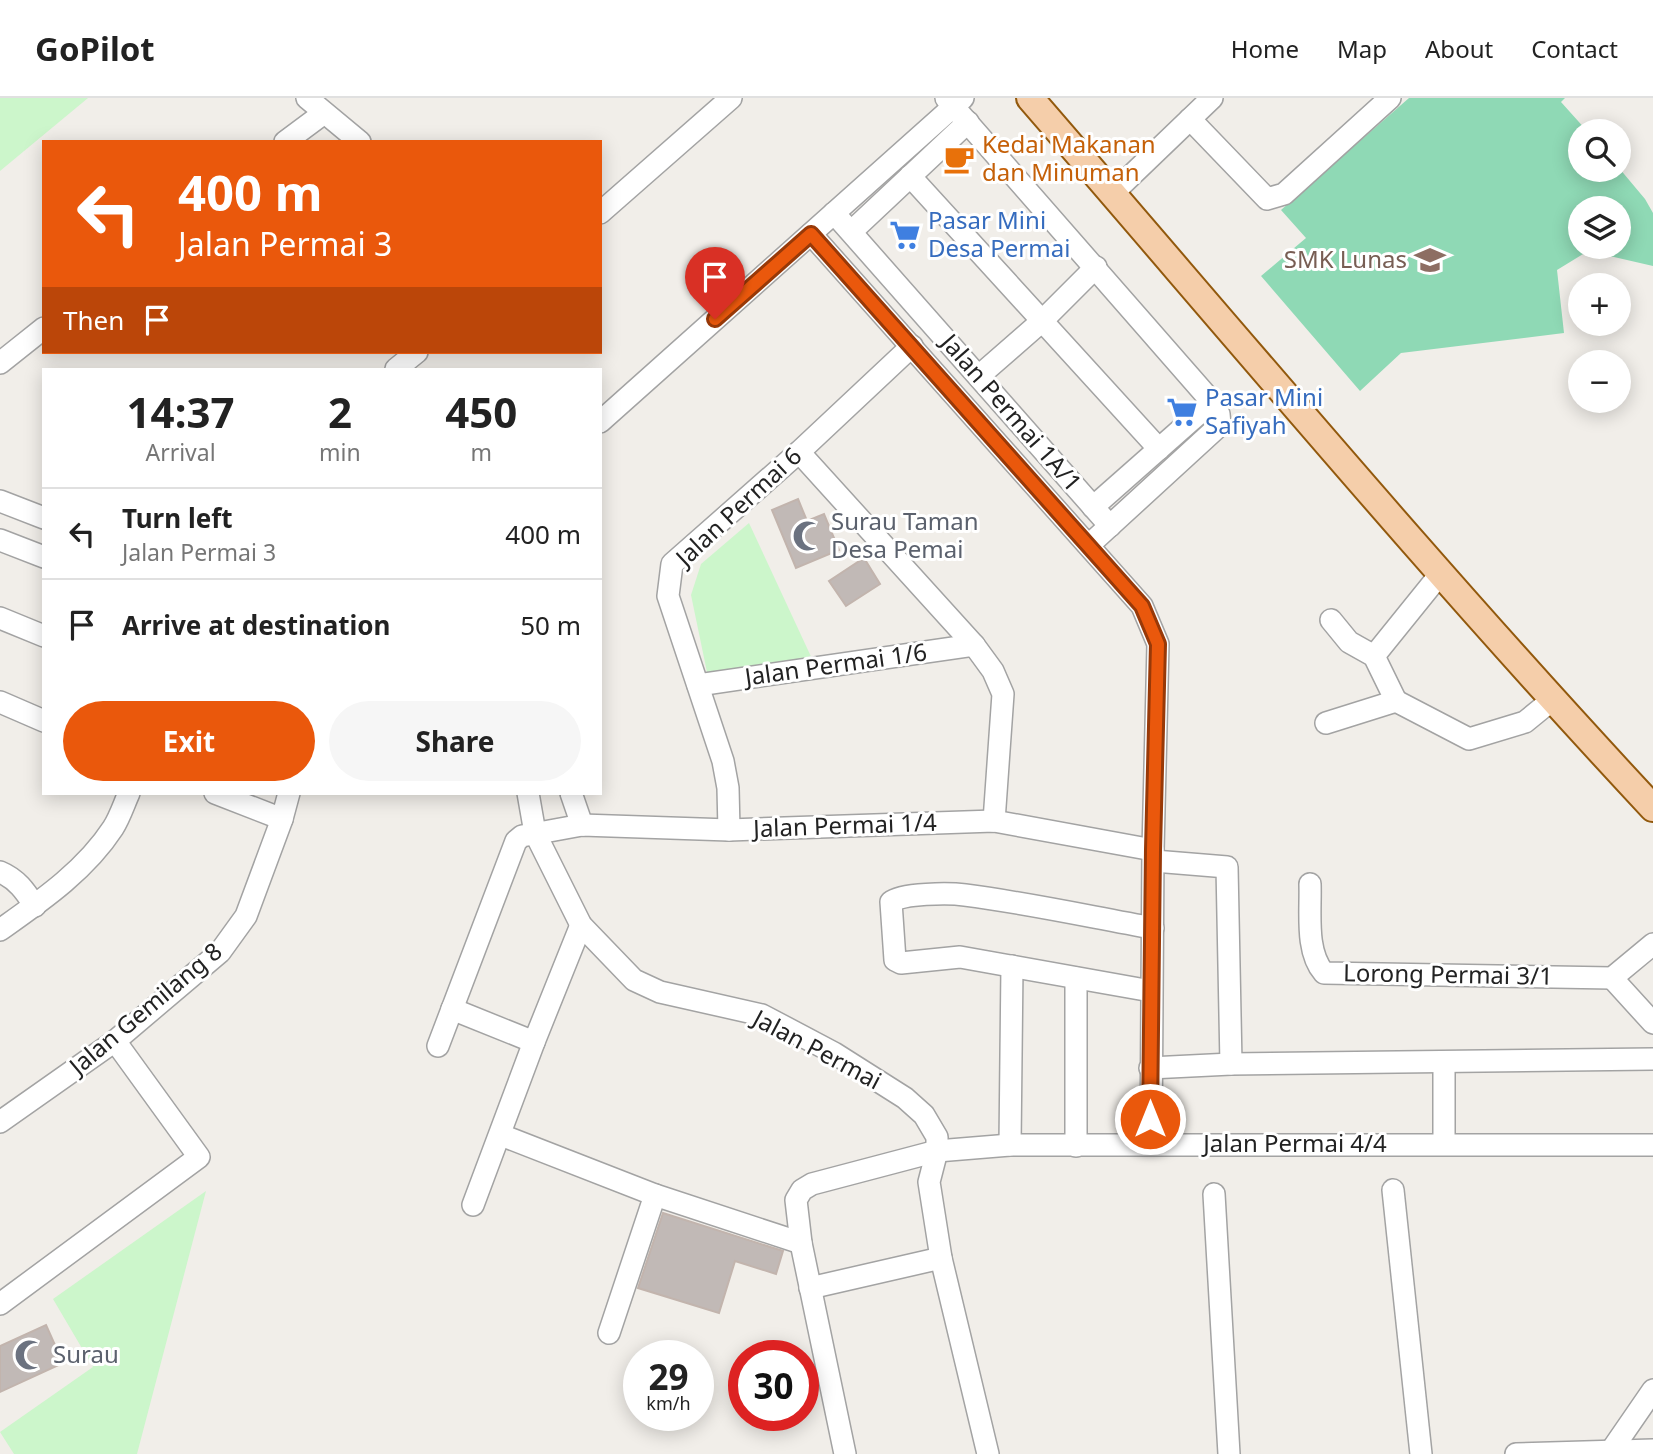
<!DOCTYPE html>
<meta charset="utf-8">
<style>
body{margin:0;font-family:"Noto Sans",sans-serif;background:#f6f6f6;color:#222;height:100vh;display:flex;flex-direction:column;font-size:26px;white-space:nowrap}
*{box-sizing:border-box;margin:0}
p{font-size:23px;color:#767676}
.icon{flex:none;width:38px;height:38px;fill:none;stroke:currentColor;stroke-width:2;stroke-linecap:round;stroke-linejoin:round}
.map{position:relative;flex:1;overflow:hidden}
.panel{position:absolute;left:42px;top:270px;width:560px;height:427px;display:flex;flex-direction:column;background:#fff;border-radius:0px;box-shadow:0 4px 18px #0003}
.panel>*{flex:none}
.banner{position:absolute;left:42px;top:42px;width:560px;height:214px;border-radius:0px;box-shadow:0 4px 18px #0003;background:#ea580c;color:#fff;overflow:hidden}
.controls{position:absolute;left:1568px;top:21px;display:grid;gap:14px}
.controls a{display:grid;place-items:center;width:63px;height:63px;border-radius:50%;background:#fff;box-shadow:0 4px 18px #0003;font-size:35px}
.speed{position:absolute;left:623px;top:1242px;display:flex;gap:14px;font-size:35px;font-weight:700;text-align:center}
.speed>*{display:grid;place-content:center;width:91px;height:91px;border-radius:50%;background:#fff;box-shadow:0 4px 18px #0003;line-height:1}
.speed small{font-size:18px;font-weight:400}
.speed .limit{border:10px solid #d22;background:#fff;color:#111}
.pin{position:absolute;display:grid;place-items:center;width:60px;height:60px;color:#fff;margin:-72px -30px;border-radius:50% 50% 50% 0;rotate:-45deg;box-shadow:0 0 7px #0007}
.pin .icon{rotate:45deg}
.me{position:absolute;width:77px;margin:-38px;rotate:0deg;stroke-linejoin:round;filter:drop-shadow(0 0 5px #0008)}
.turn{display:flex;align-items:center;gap:24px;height:147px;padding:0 21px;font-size:32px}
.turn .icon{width:91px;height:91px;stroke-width:2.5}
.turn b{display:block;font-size:49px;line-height:60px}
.then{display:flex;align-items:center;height:66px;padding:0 21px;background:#0003;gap:14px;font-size:26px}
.eta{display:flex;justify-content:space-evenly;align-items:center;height:119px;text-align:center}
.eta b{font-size:42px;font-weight:700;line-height:49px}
.action{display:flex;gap:14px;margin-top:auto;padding:14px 21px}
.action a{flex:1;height:80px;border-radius:42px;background:#ea580c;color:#fff;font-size:28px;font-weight:700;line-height:80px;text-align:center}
.action a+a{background:#f6f6f6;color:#222}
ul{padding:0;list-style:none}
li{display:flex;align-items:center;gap:21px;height:91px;padding:0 21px;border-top:2px solid #e0e0e0}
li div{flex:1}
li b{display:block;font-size:26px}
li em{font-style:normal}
header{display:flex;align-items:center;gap:42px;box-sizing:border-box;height:98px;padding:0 35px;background:#fff;border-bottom:2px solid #e0e0e0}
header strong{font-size:33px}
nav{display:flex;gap:38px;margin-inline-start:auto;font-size:24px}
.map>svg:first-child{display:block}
.park{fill:#ccf6cb}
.pitch{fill:#8fd9b5;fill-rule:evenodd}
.building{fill:#c1b9b6;stroke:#c2b4ad;stroke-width:2}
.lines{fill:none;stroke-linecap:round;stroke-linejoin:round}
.minor-casing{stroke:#a3a3a3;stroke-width:24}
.major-casing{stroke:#92590d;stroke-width:30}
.minor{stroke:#fff;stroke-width:21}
.major{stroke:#f5ceaa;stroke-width:26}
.route-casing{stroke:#983908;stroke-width:18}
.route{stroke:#ea580c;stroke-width:12}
.labels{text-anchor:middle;stroke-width:6;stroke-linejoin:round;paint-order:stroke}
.food-label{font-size:24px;fill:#c56008;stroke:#fff;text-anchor:start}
.shop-label{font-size:24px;fill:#366cbe;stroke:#fff;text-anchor:start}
.education-label{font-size:24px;fill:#785e54;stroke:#fff;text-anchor:end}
.street-label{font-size:24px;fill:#222;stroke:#fff}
.worship-label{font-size:24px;fill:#5b616d;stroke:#fff;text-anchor:start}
</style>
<header>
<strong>GoPilot</strong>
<nav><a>Home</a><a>Map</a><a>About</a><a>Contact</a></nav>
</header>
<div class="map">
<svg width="1653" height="1356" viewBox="0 0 1653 1356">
<rect width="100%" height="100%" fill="#f1eee9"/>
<g class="park">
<polygon points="0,0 88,0 0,73"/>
<polygon points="749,425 814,565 708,579 691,497 701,466"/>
<polygon points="206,1093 137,1356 14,1356 0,1334 93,1269 53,1201"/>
</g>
<path class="pitch" d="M1409 0H1565L1561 4 1587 33H1580V72L1619 70 1645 101 1653 115V168L1588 153 1557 172 1564 235 1401 255 1360 293 1261 178 1306 140 1281 112ZM1580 110H1619V149H1580Z"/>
<g class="building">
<polygon points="798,401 807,423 824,416 839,452 796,470 772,412"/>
<polygon points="864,460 880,486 846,508 829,483"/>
<polygon points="663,1115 783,1153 776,1176 735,1163 719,1215 638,1190"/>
<polygon points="46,1227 63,1265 0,1294 0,1248"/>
</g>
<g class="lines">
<g class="minor-casing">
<g id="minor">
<polyline points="307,0 360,44"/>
<polyline points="946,0 1212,304 1219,316 1220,327 1089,447"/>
<polyline points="1190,21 1267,101 1284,96 1390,0"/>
<polyline points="285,44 324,15"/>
<polyline points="910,78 1159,351"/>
<polyline points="1113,95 1212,0"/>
<polyline points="600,115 731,0"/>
<polyline points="834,115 1110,428"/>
<polyline points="852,133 968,24"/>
<polyline points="811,136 1142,508 1158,546 1153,752 1151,1046"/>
<polyline points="0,265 44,230"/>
<polyline points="396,271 417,254"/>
<polyline points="979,278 1042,223 1096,169"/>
<polyline points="600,324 963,0"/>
<polyline points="799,354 974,547 993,573 1003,596 994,723"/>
<polyline points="0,403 44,420"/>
<polyline points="1093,409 1212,304"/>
<polyline points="0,442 44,459"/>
<polyline points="0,520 44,538"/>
<polyline points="1331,522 1349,544 1374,558 1396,603"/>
<polyline points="1374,558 1441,475"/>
<polyline points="698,587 974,547"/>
<polyline points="0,604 44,623"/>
<polyline points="1326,625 1396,603 1469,641 1525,624 1552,602"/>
<polyline points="215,695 282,721"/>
<polyline points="528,695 535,735 581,827 634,882 660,894 762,917 834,955 905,1000 924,1017 937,1039 937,1053 929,1084 941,1160 988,1356"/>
<polyline points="571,695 582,727"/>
<polyline points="729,732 728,690 723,663 668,498 672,466 799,354 912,248"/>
<polyline points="1154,763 1227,769 1231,966"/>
<path d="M0 774C17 781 25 793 35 808"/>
<path d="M1310 786C1311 814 1305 853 1324 875L1612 880 1653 846"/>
<path d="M0 832C41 803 85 773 113 730 120 719 124 706 129 695"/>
<polyline points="1612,880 1653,925"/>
<path d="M1151 893 960 859 901 865 895 862 891 804C901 795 950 795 965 797 1028 805 1091 819 1153 830"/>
<polyline points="452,911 534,944"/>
<polyline points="438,948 516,743 522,738 582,727 729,732 994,723 1153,752"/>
<polyline points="1444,964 1444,1046"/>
<polyline points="1150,970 1231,966 1653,961"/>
<polyline points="0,1024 115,943 220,854 246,818 282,721 289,695"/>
<polyline points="501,1037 655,1097 801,1145"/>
<polyline points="1010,1047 1012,868"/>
<polyline points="1076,1048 1076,880"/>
<polyline points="1393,1092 1421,1356"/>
<polyline points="1214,1096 1229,1356"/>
<polyline points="473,1107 534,944 581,827"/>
<polyline points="810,1190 941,1160"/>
<polyline points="0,1206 199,1059 115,943"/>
<polyline points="609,1235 655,1097"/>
<polyline points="1611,1353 1653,1292"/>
<polyline points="845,1356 801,1145 796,1102 802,1092 812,1086 937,1053 1010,1047 1653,1047"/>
<polyline points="1516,1356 1653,1352"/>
</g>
</g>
<g class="major-casing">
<path id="major" d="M1030 0C1236 238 1438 480 1653 710"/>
</g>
<use href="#minor" class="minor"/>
<use href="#major" class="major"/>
</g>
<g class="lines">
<g class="route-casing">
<polyline id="route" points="715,221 811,136 1142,508 1158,546 1153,752 1150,1021"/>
</g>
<use href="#route" class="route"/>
</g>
<defs>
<g id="cafe-bare" transform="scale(2.415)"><path d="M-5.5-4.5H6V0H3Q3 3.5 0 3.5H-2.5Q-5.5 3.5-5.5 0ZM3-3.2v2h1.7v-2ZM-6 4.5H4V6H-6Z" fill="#e8710a" stroke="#fff" stroke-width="2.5" paint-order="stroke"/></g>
<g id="supermarket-bare" transform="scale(2.415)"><path d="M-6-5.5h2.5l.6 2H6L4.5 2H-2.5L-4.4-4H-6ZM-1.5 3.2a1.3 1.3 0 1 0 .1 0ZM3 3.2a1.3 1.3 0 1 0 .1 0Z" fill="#3f7fe0" stroke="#fff" stroke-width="2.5" paint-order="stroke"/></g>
<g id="school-bare" transform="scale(2.415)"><path d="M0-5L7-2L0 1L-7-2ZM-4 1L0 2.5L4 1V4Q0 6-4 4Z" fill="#8d6e63" stroke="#fff" stroke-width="2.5" paint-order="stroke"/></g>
<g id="mosque-bare" transform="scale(2.415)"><path d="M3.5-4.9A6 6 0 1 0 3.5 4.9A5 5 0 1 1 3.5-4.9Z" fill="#6b7280" stroke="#fff" stroke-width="2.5" paint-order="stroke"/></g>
</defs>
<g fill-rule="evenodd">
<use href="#cafe-bare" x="959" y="61"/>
<use href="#supermarket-bare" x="905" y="137"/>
<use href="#school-bare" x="1430" y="162"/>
<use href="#supermarket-bare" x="1182" y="314"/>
<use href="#mosque-bare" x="808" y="438"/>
<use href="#mosque-bare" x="30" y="1257"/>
</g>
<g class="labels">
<g class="food-label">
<text x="982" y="55">Kedai Makanan<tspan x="982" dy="28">dan Minuman</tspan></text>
</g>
<g class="shop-label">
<text x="928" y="131">Pasar Mini<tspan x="928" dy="28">Desa Permai</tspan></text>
<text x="1205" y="308">Pasar Mini<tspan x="1205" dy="28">Safiyah</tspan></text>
</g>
<g class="education-label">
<text x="1407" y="170">SMK Lunas</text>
</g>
<g class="street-label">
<text transform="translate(1011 315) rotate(49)" y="8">Jalan Permai 1A/1</text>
<text transform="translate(739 409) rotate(-43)" y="8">Jalan Permai 6</text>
<text transform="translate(836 567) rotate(-8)" y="8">Jalan Permai 1/6</text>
<text transform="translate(845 728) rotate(-2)" y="8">Jalan Permai 1/4</text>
<text transform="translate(1448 877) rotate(1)" y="8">Lorong Permai 3/1</text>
<text transform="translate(146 911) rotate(-40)" y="8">Jalan Gemilang 8</text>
<text transform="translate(817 952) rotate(28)" y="8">Jalan Permai</text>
<text x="1295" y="1054">Jalan Permai 4/4</text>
</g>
<g class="worship-label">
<text x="831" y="432">Surau Taman<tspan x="831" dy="28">Desa Pemai</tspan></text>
<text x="53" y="1265">Surau</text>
</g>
</g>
</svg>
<div class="controls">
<a><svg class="icon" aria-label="search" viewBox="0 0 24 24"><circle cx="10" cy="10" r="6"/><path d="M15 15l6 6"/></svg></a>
<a><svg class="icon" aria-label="layers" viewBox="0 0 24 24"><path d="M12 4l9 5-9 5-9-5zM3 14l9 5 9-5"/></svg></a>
<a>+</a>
<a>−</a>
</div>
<div class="speed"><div>29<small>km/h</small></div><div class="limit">30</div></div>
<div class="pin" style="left:715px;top:221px;background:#d93025"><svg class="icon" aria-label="arrive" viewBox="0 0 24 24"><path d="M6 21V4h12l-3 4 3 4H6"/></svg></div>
<svg class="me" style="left:1150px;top:1021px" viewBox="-20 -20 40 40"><circle r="17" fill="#ea580c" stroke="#fff" stroke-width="3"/><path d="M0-11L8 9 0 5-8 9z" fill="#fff"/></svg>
<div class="banner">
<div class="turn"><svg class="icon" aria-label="left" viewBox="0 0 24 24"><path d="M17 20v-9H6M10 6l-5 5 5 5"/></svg><div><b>400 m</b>Jalan Permai 3</div></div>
<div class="then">Then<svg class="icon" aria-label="arrive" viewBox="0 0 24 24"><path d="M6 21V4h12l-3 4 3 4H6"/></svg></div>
</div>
<section class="panel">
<div class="eta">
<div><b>14:37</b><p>Arrival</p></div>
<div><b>2</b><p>min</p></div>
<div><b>450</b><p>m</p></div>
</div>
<ul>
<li><svg class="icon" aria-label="left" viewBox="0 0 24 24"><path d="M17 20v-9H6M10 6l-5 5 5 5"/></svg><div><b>Turn left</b><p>Jalan Permai 3</p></div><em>400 m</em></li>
<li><svg class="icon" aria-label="arrive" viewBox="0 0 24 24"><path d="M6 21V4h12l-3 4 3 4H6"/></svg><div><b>Arrive at destination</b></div><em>50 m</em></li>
</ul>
<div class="action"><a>Exit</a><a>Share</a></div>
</section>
</div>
